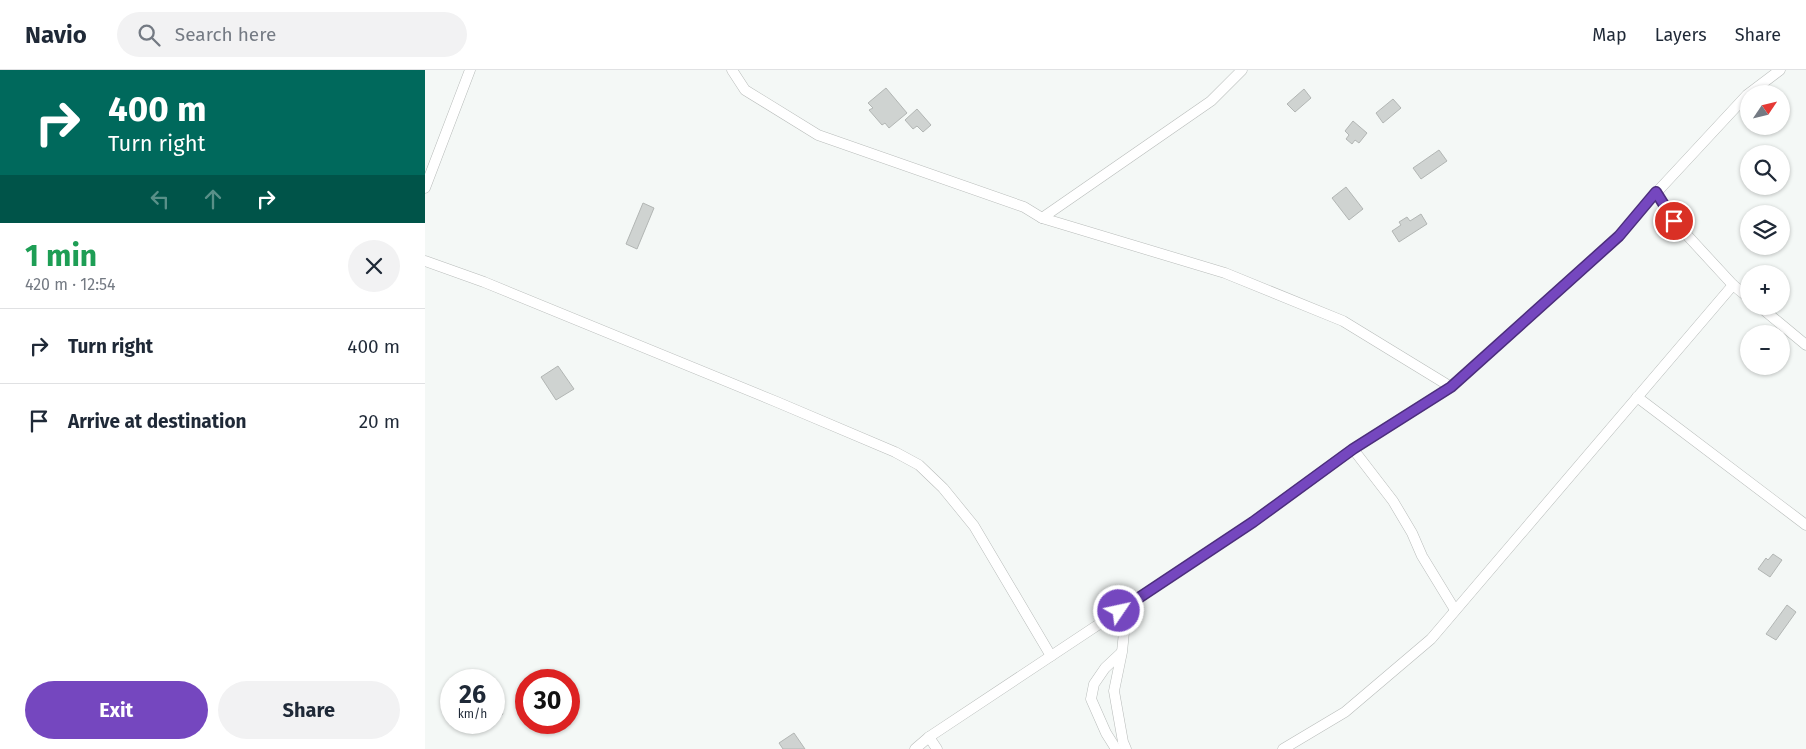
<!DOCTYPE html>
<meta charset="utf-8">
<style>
body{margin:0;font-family:"Fira Sans",sans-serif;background:#f2f2f3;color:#1f2937;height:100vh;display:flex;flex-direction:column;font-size:19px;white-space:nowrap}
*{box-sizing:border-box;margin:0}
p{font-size:16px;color:#747a83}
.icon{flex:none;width:28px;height:28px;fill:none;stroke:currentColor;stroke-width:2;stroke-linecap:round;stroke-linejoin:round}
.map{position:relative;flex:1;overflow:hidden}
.details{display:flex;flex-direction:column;background:#fff;width:425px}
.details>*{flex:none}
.guide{background:#00695c;color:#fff;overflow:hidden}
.needle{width:32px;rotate:55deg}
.buttons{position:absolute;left:1315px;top:15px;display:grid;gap:10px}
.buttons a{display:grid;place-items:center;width:50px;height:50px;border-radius:50%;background:#fff;box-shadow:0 1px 4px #0004;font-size:25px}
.speed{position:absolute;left:15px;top:599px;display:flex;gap:10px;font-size:25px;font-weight:700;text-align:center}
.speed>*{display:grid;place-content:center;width:65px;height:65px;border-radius:50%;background:#fff;box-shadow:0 1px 4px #0004;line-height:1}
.speed small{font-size:12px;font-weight:400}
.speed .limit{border:8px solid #d22;background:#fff;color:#111}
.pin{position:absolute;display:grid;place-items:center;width:42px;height:42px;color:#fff;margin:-21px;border:2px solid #fff;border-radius:50%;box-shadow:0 1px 5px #0007}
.me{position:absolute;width:55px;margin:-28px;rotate:56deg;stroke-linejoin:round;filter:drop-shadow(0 0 4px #0008)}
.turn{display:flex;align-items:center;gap:18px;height:105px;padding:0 25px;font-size:22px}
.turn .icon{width:65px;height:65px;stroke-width:2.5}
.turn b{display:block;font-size:35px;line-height:42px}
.lanes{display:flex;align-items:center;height:48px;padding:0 25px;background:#0003;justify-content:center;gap:25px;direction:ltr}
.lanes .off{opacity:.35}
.round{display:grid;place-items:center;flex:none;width:52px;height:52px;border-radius:26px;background:#f2f2f3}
.summary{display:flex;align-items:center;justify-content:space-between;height:85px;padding:0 25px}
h1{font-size:30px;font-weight:700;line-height:38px;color:#1e9e55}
.cta{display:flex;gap:10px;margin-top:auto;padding:10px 25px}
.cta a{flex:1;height:58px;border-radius:30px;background:#7547bf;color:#fff;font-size:20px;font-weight:700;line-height:58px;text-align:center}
.cta a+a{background:#f2f2f3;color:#1f2937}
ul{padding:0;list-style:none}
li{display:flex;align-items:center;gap:15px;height:75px;padding:0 25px;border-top:1px solid #e0e1e3}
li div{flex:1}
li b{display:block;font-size:19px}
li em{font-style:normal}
header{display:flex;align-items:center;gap:30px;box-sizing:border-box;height:70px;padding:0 25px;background:#fff;border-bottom:1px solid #e0e1e3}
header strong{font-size:24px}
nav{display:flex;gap:28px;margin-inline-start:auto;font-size:18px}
.search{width:350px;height:45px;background:#f2f2f3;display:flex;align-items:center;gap:12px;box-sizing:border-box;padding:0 18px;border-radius:28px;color:#747a83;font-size:19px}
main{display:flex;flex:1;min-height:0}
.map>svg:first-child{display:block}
.building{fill:#cfd3d1;stroke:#b2b6b4}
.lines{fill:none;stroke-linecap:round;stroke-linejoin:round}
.minor-casing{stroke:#b8bcba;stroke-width:11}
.minor{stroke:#fff;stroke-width:10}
.route-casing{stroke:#4c2e7c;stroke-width:12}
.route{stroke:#7547bf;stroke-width:9}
</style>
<header>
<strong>Navio</strong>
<div class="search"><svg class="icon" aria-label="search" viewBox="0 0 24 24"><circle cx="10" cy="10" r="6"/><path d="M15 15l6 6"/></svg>Search here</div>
<nav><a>Map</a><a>Layers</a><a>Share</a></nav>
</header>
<main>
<section class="details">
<div class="guide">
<div class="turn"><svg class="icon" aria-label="right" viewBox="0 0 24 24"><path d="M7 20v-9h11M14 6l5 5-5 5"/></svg><div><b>400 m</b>Turn right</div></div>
<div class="lanes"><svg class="icon off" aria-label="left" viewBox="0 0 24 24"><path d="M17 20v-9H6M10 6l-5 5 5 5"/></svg><svg class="icon off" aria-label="ahead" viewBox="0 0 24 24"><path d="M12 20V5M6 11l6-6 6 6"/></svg><svg class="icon" aria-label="right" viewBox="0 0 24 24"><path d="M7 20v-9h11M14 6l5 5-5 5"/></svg></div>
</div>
<div class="summary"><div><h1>1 min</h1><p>420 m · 12:54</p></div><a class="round"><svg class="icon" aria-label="close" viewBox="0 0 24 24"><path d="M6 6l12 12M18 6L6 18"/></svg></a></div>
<ul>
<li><svg class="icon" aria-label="right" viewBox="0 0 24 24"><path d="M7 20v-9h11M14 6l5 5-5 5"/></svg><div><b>Turn right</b></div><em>400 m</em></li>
<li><svg class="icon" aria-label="arrive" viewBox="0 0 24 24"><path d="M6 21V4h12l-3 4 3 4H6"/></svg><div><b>Arrive at destination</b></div><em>20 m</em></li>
</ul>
<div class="cta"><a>Exit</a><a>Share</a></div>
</section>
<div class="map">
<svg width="1381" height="679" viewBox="0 0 1381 679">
<rect width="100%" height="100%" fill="#f4f8f6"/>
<g class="building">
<polygon points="461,18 482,43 464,58 460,53 457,55 444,40 448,38 443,33"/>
<polygon points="879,19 886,28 870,42 862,34"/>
<polygon points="968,29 976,38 958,53 951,43"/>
<polygon points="492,39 506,55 498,62 492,56 488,59 480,50"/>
<polygon points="928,51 942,63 934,73 930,70 927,74 921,69 924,65 920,61"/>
<polygon points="1014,80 1022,91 996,109 988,98"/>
<polygon points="921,117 938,139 924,150 907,128"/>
<polygon points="218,133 229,138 212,179 201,174"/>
<polygon points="996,144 1002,154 974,172 967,161 976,155 974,152 982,147 985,151"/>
<polygon points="133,296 149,319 131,330 116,307"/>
<polygon points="1348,484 1357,490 1345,507 1333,499 1341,488 1343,490"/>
<polygon points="1362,535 1371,542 1351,570 1341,564"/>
<polygon points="74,638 78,644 73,648 69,642"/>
<polygon points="369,663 380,679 358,679 354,673"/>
</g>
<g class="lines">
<g class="minor-casing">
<g id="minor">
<polyline points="307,0 320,20 393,65 599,137 617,148 800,203 918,251 1026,317"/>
<polyline points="0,118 45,0"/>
<polyline points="1231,123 1249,151 1308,215 1324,228"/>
<polyline points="617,148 786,31 817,0"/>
<polyline points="0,191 59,212 352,332 470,382 494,395 518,418 549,456 626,586"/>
<polyline points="1334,236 1381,275"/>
<polyline points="1212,327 1381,455"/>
<polyline points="928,379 968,431 987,463 997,486 1030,540"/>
<polyline points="694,541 699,562 697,582 689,621 698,672 701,679"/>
<polyline points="504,667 512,679"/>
<polyline points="490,679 504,667 828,452 928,379 1026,317 1194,166 1231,123 1322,25 1355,0"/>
<polyline points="691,679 681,663 666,629 669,614 680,598 696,583"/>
<polyline points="858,679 920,642 1006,569 1308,215"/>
</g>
</g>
<use href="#minor" class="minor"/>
</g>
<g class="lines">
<g class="route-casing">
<polyline id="route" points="694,541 828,452 928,379 1026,317 1194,166 1231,122 1249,151"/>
</g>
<use href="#route" class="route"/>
</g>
</svg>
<div class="buttons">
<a><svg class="needle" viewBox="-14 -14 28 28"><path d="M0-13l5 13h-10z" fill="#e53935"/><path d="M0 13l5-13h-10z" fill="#747a83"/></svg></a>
<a><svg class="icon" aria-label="search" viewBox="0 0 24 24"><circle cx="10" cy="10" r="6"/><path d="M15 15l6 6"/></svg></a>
<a><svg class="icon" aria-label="layers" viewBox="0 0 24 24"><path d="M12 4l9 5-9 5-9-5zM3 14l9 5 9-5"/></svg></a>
<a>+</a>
<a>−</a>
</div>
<div class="speed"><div>26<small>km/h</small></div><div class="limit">30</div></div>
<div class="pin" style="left:1249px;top:151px;background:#d93025"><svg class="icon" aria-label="arrive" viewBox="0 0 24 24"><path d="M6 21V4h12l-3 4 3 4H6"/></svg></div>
<svg class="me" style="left:694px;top:541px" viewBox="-20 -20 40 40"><circle r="17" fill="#7547bf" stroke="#fff" stroke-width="3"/><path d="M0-11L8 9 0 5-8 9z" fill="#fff"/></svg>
</div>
</main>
